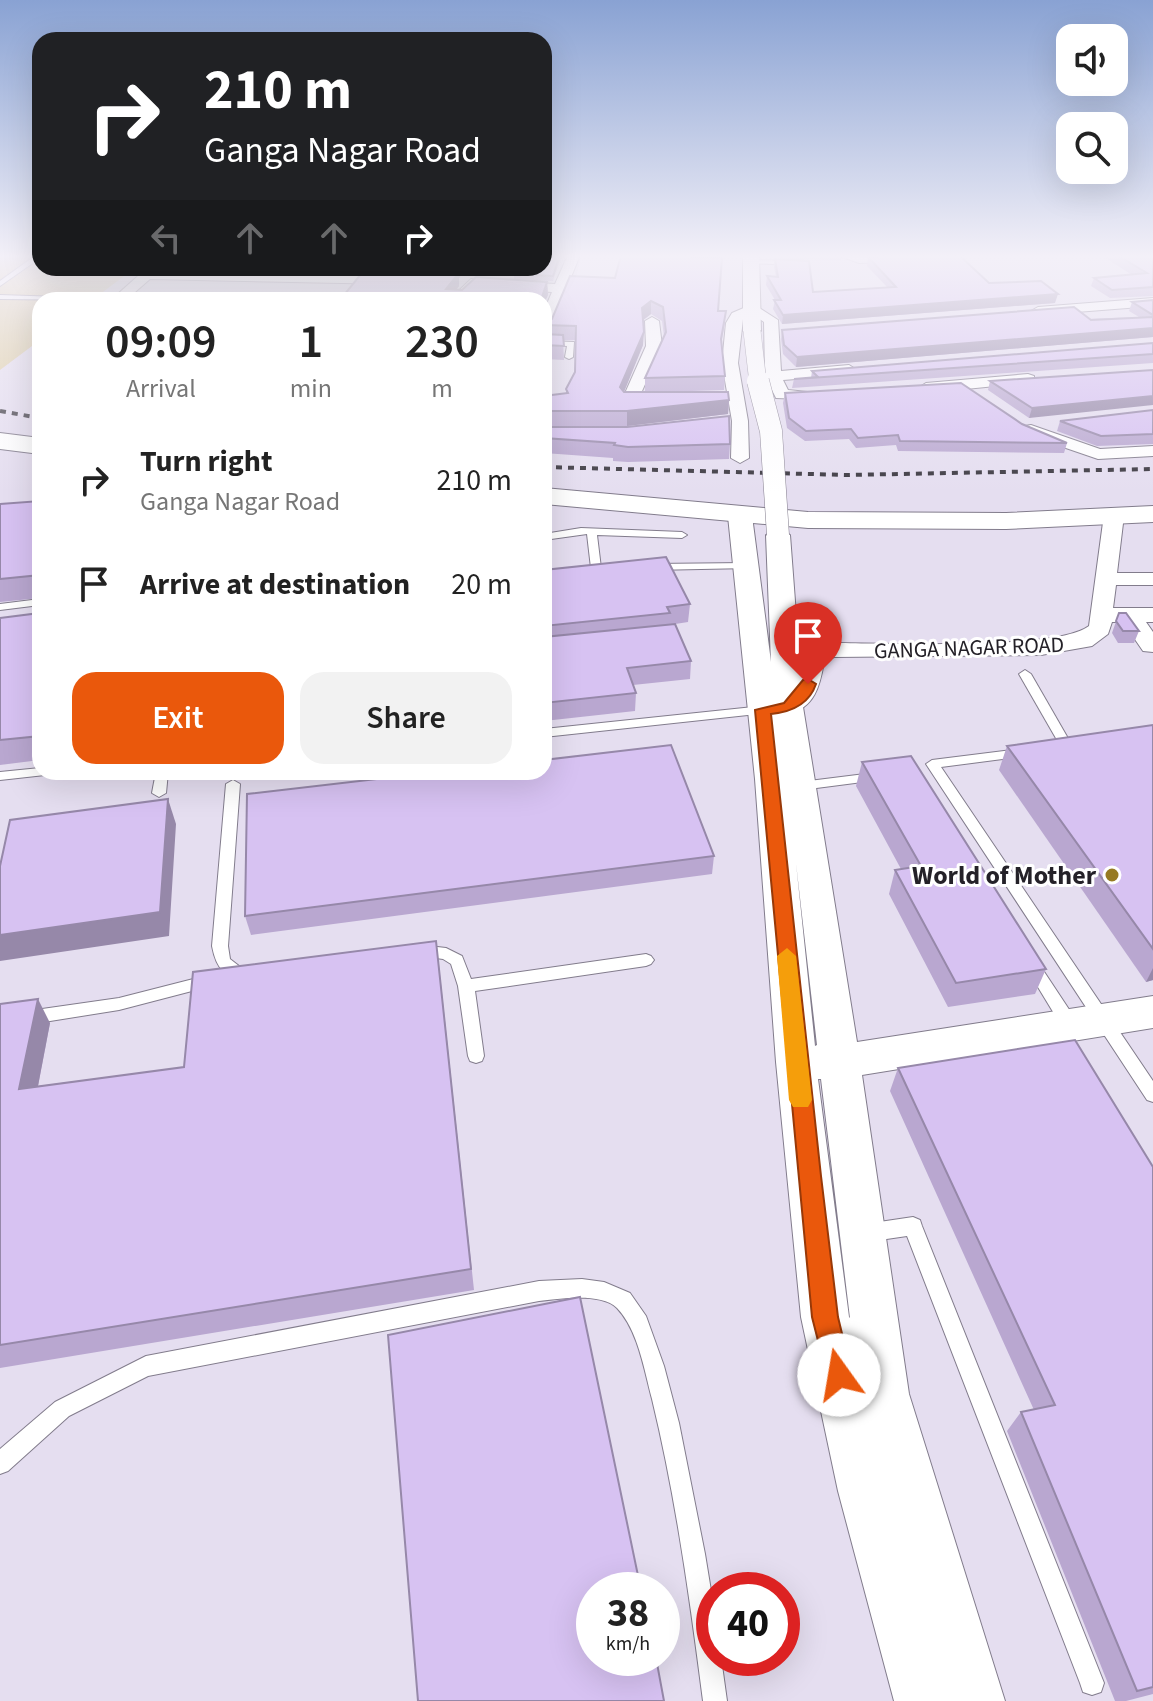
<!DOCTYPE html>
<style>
body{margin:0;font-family:"Source Sans 3",sans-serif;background:#f2f2f2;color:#222;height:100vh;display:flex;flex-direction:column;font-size:30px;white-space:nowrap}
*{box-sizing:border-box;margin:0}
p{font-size:26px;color:#767676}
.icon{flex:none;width:44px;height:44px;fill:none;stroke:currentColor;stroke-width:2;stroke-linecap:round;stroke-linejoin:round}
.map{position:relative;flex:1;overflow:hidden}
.sheet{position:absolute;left:32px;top:292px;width:520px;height:488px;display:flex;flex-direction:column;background:#fff;border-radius:24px;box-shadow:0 8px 32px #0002}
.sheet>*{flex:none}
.top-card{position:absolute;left:32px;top:32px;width:520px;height:244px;border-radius:24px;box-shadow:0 8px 32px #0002;background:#202124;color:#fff;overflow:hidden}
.controls{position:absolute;left:1056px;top:24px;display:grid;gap:16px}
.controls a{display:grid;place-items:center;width:72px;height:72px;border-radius:16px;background:#fff;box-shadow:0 8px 32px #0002;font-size:40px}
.speed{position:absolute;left:576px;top:1572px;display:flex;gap:16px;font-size:40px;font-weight:700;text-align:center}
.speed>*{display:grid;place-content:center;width:104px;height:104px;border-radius:50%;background:#fff;box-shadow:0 8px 32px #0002;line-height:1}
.speed small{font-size:20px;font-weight:400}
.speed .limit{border:12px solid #d22;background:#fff;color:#111}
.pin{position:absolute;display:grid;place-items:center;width:68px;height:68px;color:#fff;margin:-82px -34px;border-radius:50% 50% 50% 0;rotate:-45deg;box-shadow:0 0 8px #0007}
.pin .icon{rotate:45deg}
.me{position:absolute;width:88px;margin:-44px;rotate:347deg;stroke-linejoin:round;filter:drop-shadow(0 0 6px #0008)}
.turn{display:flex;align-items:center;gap:28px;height:168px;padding:0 40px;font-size:36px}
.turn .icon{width:104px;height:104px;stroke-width:2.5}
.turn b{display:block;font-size:56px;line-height:68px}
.lanes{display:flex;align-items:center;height:76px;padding:0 40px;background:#0003;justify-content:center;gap:40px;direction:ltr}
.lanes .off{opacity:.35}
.eta{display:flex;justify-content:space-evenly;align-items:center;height:136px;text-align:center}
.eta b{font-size:48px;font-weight:600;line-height:56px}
.primary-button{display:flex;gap:16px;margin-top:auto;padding:16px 40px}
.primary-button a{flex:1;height:92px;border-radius:24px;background:#ea580c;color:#fff;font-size:32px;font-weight:600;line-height:92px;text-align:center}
.primary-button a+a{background:#f2f2f2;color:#222}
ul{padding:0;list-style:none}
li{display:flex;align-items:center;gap:24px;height:104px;padding:0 40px}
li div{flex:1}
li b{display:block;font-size:30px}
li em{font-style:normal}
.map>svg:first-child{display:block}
.green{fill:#decd9f}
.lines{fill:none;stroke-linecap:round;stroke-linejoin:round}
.service-casing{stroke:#827c8c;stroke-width:2}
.minor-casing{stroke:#827c8c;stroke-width:2}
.tertiary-casing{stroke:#827c8c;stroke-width:2}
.secondary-casing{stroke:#827c8c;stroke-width:2}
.path{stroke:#938e9b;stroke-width:2;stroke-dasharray:2 3;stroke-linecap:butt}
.service{fill:#fff;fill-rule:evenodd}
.minor{fill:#fff;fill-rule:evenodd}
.tertiary{fill:#fff;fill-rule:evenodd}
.secondary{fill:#fff;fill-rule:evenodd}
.rail{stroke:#3b3840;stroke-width:4;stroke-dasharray:6 6;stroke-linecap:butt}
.tertiary-bridge-far1-casing{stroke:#827c8c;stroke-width:18;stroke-linecap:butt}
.tertiary-bridge-casing{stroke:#827c8c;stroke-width:23;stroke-linecap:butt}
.tertiary-bridge-far1{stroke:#fff;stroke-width:17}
.tertiary-bridge{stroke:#fff;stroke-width:22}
.wall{fill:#b9a7d0;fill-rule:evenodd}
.shaded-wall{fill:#9688a9}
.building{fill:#d7c2f2;stroke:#9688a9;stroke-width:2}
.route{fill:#ea580c;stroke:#983908;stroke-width:2}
.slow{fill:#f59e0b}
.poi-dot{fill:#967a22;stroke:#fff;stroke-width:3}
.labels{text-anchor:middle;stroke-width:6;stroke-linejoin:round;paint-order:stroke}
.far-street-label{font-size:22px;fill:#242128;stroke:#fff}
.poi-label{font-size:26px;font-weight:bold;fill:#242128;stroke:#fff;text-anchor:end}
</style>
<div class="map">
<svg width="1153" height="1701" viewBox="0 0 1153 1701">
<rect width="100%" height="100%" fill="#e5def0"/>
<polygon class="green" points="0,255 40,255 40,268 135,268 92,300 40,300 40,340 0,370"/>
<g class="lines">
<g class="service-casing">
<g id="service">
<polygon points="36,255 40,255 40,258 0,286 0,281"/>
<polygon points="751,260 791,261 794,263 791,265 749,263"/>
<polygon points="0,295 89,298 92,300 0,299"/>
<polygon points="544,341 574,342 573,357 569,359 565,357 567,346 544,345"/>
<polygon points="581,528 682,532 687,535 682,538 597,535 601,568 596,571 591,568 587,534 544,540 544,534"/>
<polygon points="746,563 751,566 750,568 652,570 647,567 652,564"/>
<polygon points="40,599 40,605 0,610 0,604"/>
<polygon points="1025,670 1031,674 1073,747 1071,750 1067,751 1061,747 1019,674"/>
<polygon points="763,706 769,710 767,713 544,737 544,729"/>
<polygon points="1021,749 1027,753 1026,756 941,767 1153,1081 1153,1102 1147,1100 926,764 932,760"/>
<polygon points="40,768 40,772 46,772 45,775 0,780 0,772"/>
<polygon points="156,772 168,772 166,793 159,797 152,793"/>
<polygon points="873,773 878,774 880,777 878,780 801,790 794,786 801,782"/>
<path d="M233 780 240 784 228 946 230 959 239 966 250 968 252 972 250 976C225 982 216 967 212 946L226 784Z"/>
<polygon points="420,945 446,948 462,956 471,979 646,954 651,956 654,960 651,964 646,966 475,991 484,1056 482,1061 476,1063 470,1061 468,1056 458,986 451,964 443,959 415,955 412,951 415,947"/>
<polygon points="1032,959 1037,961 1076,1020 1078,1025 1076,1030 1070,1032 1064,1030 1027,969 1024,965 1027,961"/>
<polygon points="209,975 215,977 217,981 215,985 119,1010 0,1029 0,1015 119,998"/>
<polygon points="913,1217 920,1220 922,1226 1104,1683 1101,1692 1092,1695 1083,1692 1080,1683 907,1236 866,1242 859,1239 857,1233 859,1227 866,1224"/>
<path d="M582 1279 604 1282 630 1293 646 1316 664 1366 679 1423 705 1554 714 1609V1658H721L727 1701H703C690 1600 676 1498 652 1399 644 1369 638 1330 617 1308 601 1292 559 1299 539 1301L148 1376 69 1416 8 1471 0 1474V1449L55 1402 146 1356 539 1281Z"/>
</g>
</g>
<g class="minor-casing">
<g id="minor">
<polygon points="568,255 580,255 549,331 544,332 544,311 552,292 475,287 463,300 449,300 471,279 555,284"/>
<polygon points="837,255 911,255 912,257 906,261 859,263"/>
<polygon points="147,268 162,268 159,271 393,276 400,280 393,284 150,279 126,300 111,300"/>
<polygon points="1153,298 1153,306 1038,315 1031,311 1038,307"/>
<polygon points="753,304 778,320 781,371 849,365 857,370 849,375 783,380 788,390 827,394 827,400 776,398 765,376 764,322 752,314 743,319 738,363 748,421 749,458 740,463 731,458 732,421 722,363 726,323 732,313"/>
<polygon points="652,317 659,321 662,346 638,400 630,405 624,403 622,400 646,346 645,321"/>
<polygon points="1028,374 1034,376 1034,382 926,393 918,388 926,383"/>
<polygon points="1031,425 1100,449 1153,446 1153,456 1098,459 1025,434 1025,426"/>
<path d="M1114 509 1124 515 1117 573H1153V585H1116L1113 608H1153V622H1146L1153 632V652L1143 651 1123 622H1112L1108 634 1092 646 1041 655 834 657 824 662C820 685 815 708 788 714L776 707 795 688 804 655 832 643C883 643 1056 651 1089 626L1104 515Z"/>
</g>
</g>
<g class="tertiary-casing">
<g id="tertiary">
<polygon points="743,255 759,255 761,331 752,336 743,331"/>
<path d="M740 509 752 516 771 662 766 535 778 528 790 535 803 707 857 1042 1153 996V1028L862 1075 909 1394 1005 1701H894L838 1491 801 1317 776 1062 755 779 728 516ZM796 863 817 1045 815 1046ZM818 1079H821L850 1318 849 1317Z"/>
</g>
</g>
<g class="secondary-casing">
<g id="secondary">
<polygon points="0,433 40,438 40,454 0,449"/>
<polygon points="544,488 808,512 1006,513 1153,506 1153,522 1006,529 808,528 544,504"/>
</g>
</g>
<polyline class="path" points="274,300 298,297 328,300"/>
<use href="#service" class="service"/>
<use href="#minor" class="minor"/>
<use href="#tertiary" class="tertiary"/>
<use href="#secondary" class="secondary"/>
<g class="rail">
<polyline points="0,411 40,418"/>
<polyline points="544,467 848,475 1153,469"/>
</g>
<g class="tertiary-bridge-far1-casing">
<polyline id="tertiary-bridge-far1" points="752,331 758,383"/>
</g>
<g class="tertiary-bridge-casing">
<polyline id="tertiary-bridge" points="758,381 771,431 778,535"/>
</g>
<use href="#tertiary-bridge-far1" class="tertiary-bridge-far1"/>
<use href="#tertiary-bridge" class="tertiary-bridge"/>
</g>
<g class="wall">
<polygon points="774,255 841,255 841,260 773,258"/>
<polygon points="1101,255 1153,255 1153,296 1110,298 1091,286 1094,278 1132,275"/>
<polygon points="868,257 989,283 1055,303 782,324 773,309 775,300 766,285 767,276 776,277 774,267 775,259 813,292 887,287 867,266"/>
<polygon points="560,259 553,281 514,279 514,274"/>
<polygon points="221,268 466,268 459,278 459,286 456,290 547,282 548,295 340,300 410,274 221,269"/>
<path d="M570 276 718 311 725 324 721 344 725 376 724 390 659 392 729 400 728 414 627 426H544V396L566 393V389L575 372 576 340H563L564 360 544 359V321L552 319ZM651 314 662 321 664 336 645 378V392L624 391 643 345V320Z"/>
<polygon points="1153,300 1153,338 1153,337 796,367 783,354 781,339 782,330 1139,317 1129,311 1132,302"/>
<polygon points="1153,343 1153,363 792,388 794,379 811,378 812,371"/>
<polygon points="1153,370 1029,418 988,390 990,381"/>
<polygon points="785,393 1022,424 1067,443 1064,453 898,451 896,445 856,448 849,439 805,441 787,428 783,403"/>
<polygon points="1153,410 1153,444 1097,446 1057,431 1060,421"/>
<polygon points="544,427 730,444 729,459 628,462 613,461 613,458 544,453"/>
<polygon points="40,501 40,598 0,602 0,504"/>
<polygon points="544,570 690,604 688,622 669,625 691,661 690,679 633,685 636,693 635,711 544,721"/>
<polygon points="40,613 40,760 0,765 0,618"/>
<polygon points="1119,613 1139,631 1134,643 1118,643 1112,633"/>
<polygon points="1153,725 1153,980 1146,982 999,770 1007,746"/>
<polygon points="862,762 1046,969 1035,994 948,1007 889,894 895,870 901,869 856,786"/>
<polygon points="714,856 712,874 251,935 245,916"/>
<polygon points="439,965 474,1290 0,1368 0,1004 50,1023 38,1086 184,1067"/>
<polygon points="898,1068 1153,1167 1153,1694 1126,1701 1115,1701 1007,1431 1021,1412 1034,1410 890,1091"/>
</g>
<g class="shaded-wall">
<polygon points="456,268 466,268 459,278 459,286 448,300 446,289 453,273"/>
<polygon points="547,282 548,295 544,304 544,300 541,300 541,298"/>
<polygon points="1058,294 1055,303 782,324 783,315"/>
<polygon points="651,301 651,314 642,321 642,308"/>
<polygon points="1153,328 1153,337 796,367 797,357"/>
<polygon points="644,332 643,345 620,402 620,387"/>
<polygon points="1153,396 1153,405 1029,418 1032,408"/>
<polygon points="729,400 728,414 627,426 627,411"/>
<polygon points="168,799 176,824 169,936 0,961 0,935"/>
<polygon points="1153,968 1153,980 1146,982"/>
<polygon points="38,999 50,1023 33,1112 19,1089"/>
</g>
<g class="building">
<polygon points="544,255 560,255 553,276 514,274 515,268 544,268"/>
<polygon points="621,255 692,255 692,257 722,258 718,311 726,311 721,339 725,376 645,378 666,332 663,307 651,301 642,308 644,332 620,387 624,392 728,392 729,400 627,411 544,411 544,396 568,393 566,389 575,372 576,326 544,325 544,321 552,319 570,276 615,278"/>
<polygon points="922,255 959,255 989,283 1041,281 1058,294 783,315 774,300 781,300 767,276 778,277 775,259 809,261 813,292 896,287 868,257"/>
<polygon points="1117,255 1153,255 1153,287 1112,290 1094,278 1147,273"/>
<polygon points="417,268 456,268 453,273 459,273 446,289 462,290 476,277 547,282 541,300 340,300 361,274 409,275 419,270"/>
<polygon points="1153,300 1153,315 1132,302"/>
<polygon points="1074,307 1091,320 1153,317 1153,328 797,357 784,345 782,330"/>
<polygon points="544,334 563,335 564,346 544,345"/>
<polygon points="1153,343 1153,354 795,379 794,379 818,377 812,371"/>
<polygon points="1153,370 1153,396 1032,408 990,381"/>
<polygon points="961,383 1022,424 1067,443 900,441 898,435 858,438 851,429 806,431 789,418 785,393"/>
<polygon points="1153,410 1153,434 1101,436 1060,421"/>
<polygon points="729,416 730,444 628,447 614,445 615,443 544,438 544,427 627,427"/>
<polygon points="40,501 40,575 0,579 0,504"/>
<polygon points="666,557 690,604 667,607 670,613 544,626 544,570"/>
<polygon points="40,613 40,736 0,740 0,618"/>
<polygon points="1119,613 1126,613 1139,631 1123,631 1116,621"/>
<polygon points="675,624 691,661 627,668 636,693 544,703 544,637"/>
<polygon points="1153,725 1153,949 1007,746"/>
<polygon points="671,745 714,856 245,916 247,794 437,772 544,772 544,760"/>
<polygon points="911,756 1046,969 956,983 895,870 921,866 862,762"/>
<polygon points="168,799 160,912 0,935 0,866 10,820"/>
<polygon points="436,941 471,1269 0,1345 0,1004 38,999 19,1089 184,1067 193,972"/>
<polygon points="1075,1040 1153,1167 1153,1687 1137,1691 1021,1412 1055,1405 898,1068"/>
<polygon points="580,1297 641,1590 594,1590 594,1658 656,1658 664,1701 418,1701 388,1335"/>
</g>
<linearGradient id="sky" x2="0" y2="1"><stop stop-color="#89a2d3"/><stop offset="0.52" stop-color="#f3f0f8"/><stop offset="1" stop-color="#f3f0f8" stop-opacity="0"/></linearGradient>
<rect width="1153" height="493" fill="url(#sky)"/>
<path class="route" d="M808 679 816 684C809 705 791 712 771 714L821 1176 838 1317 852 1375 848 1384 839 1388 829 1384 812 1317 755 710 784 703 803 680Z"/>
<polygon class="slow" points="787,948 796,956 812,1100 808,1107 793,1107 789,1100 777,956"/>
<circle class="poi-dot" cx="1112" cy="875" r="8"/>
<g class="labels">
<g class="far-street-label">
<text transform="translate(969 647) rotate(-2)" y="8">GANGA NAGAR ROAD</text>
</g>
<g class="poi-label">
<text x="1096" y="884">World of Mother</text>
</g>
</g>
</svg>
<div class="controls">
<a><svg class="icon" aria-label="sound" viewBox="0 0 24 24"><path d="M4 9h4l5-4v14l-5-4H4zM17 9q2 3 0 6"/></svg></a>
<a><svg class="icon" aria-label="search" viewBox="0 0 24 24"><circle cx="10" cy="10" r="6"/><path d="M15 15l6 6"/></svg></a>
</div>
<div class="speed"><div>38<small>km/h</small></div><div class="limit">40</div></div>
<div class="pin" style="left:808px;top:684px;background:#d93025"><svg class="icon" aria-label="arrive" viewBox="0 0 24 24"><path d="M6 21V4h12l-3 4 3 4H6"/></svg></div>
<svg class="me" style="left:839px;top:1375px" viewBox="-20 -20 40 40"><circle r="19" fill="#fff"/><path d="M0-13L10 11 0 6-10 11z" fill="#ea580c"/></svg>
<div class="top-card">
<div class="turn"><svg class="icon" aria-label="right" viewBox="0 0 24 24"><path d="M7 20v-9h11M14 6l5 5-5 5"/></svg><div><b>210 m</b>Ganga Nagar Road</div></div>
<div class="lanes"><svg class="icon off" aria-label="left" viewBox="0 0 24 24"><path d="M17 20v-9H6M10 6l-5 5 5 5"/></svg><svg class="icon off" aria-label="ahead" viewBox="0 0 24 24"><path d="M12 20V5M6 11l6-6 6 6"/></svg><svg class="icon off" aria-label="ahead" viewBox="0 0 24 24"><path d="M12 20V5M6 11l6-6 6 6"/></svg><svg class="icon" aria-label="right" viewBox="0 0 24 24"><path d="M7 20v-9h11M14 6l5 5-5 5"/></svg></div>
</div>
<section class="sheet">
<div class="eta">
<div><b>09:09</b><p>Arrival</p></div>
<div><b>1</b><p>min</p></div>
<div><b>230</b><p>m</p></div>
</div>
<ul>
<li><svg class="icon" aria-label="right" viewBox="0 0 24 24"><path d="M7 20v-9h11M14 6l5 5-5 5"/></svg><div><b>Turn right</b><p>Ganga Nagar Road</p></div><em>210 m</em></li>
<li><svg class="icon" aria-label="arrive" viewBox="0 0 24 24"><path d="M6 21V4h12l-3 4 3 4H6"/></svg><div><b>Arrive at destination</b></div><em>20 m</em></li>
</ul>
<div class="primary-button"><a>Exit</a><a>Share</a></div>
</section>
</div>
